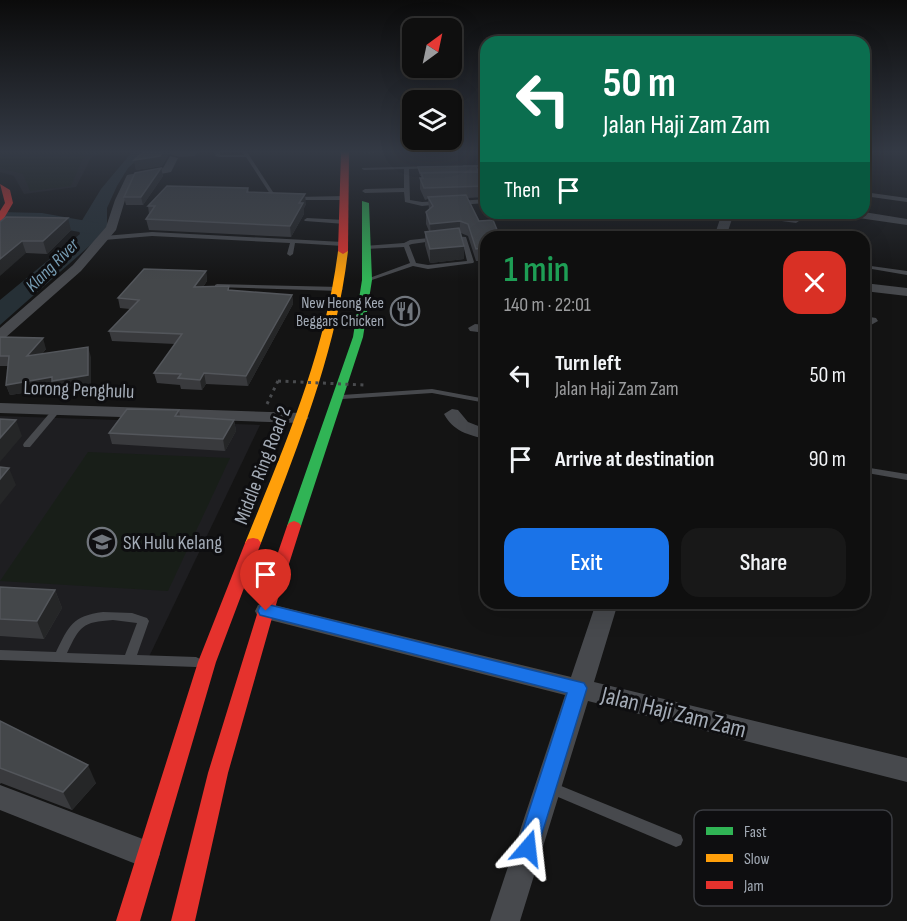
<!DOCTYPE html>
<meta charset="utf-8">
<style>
body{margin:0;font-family:"Sofia Sans Condensed",sans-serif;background:#181818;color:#f1f3f6;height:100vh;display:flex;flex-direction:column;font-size:22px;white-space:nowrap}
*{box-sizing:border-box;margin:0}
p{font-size:20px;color:#9b9c9e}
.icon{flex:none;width:33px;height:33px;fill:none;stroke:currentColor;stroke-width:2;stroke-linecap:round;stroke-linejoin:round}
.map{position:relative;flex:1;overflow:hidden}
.sheet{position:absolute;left:480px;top:231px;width:390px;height:378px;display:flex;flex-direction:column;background:#0f0f0f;border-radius:18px;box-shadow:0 6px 24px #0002,0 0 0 2px #2f2f2f}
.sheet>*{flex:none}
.hud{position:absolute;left:480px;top:36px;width:390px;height:183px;border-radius:18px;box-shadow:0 6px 24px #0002,0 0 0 2px #2f2f2f;background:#0b6e4f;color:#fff;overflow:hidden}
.needle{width:39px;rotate:33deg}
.controls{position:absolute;left:402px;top:18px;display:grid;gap:12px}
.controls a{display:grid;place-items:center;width:60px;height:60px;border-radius:12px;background:#0f0f0f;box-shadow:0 6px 24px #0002,0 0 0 2px #2f2f2f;font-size:30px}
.pin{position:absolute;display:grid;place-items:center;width:51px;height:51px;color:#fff;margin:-62px -26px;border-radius:50% 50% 50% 0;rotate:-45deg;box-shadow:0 0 6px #0007}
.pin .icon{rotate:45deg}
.me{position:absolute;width:66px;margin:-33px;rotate:17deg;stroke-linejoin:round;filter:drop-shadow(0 0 4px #0008)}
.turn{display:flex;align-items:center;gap:21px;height:126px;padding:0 24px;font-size:27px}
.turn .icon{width:78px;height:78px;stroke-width:2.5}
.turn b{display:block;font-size:42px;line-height:51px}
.then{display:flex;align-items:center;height:57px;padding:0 24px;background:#0003;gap:12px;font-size:22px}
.round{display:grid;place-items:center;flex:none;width:63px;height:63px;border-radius:18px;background:#181818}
.overview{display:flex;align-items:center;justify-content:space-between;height:102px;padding:0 24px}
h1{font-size:36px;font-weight:600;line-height:45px;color:#1e9e55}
.action{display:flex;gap:12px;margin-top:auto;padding:12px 24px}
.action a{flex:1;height:69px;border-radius:18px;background:#1a73e8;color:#fff;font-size:24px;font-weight:600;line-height:69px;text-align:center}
.action a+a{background:#181818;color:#f1f3f6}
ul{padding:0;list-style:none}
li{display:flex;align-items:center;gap:18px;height:84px;padding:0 24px}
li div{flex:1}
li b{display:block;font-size:22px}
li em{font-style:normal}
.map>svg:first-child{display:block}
.built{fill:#1e1e21}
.green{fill:#181e18}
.water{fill:#263036}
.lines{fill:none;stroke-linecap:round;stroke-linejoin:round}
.river{fill:#263036;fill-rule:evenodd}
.path-far1{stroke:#494b4e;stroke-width:1.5;stroke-dasharray:1.5 3;stroke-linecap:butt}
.path{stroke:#494b4e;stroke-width:3;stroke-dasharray:3 4.5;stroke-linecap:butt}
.lane{fill:#47494d;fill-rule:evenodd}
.street{fill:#47494d;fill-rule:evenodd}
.fast{fill:#30b455;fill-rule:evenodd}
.slow{fill:#ff9f0a;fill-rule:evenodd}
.jam{fill:#e5322d;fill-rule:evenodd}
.path-bridge{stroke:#494b4e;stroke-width:3;stroke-dasharray:3 4.5;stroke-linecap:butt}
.wall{fill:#393a3d}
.shaded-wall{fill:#252627}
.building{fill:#44474a;stroke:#53565b;stroke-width:1.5}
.route{fill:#1a73e8;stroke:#114b97;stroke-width:1.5}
.labels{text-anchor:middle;stroke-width:6;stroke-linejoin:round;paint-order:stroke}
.far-poi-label{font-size:16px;fill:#a3abb6;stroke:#0e0e10;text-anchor:end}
.far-water-label{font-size:18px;font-style:italic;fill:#779db4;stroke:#0e0e10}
.street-label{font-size:20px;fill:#a3abb6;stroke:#0e0e10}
.poi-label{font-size:20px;fill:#a3abb6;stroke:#0e0e10;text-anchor:start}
.near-street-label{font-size:24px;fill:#a3abb6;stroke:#0e0e10}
.key{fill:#0e0e10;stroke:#3b3d42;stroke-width:1.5}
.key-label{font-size:16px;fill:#a3abb6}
</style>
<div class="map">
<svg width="907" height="921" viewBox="0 0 907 921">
<rect width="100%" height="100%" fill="#141414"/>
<g class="built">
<polygon points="0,152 103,152 91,158 76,187 24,194 14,176 0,172"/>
<polygon points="0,416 260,425 146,663 0,658"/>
</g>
<g class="green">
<polygon points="0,152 75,152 84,155 71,186 30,191 23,174 0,168"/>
<polygon points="88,452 230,458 168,591 0,581"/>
</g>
<polygon class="water" points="132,152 146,152 128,168 117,186 107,208 107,226 95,241 0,325 0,300 80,234 78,227 101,189"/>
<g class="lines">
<polygon class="river" points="0,212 42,213 98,223 101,228 98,233 90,234 42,225 0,224"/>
<polyline class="path-far1" points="364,153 378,152"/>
<polyline class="path" points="267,404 278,381"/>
<g class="lane">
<polygon points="216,152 220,152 220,155 244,155 243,152 247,152 273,192 278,197 282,198 282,200 274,200 246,157 220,157 215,156"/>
<rect x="463" y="165" width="23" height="2"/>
<polygon points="433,166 433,168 431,168 409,169 410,200 422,202 439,201 442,203 441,204 422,206 405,202 404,192 365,193 362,191 365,189 404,188 404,169 364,170 362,169 362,168"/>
<polygon points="864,192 907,198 907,202 864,196"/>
<polygon points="294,197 345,196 348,198 345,200 292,200 292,198"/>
<polygon points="486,199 486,203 459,205 456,203 459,201"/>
<polygon points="673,213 690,213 726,217 729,219 726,221 676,215"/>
<polygon points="735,213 750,213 796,219 799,221 796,223 738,215"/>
<polygon points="307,218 345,220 348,222 345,224 305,221 304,220"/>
<polygon points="152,232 343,242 346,244 343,246 295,243 293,254 290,256 287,254 290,243 152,236 104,240 101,238 104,236"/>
<polygon points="451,236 466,237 474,262 473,263 428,269 413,266 369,281 364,280 410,263 404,247 366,249 364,248 364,246 404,243 410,240 438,237 440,238 440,240 412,244 409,245 416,263 428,265 467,261 462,240 449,239 449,237"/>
<polygon points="864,259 868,259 871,266 907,271 907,275 866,268"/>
<polygon points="217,284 340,287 343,289 340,291 215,287 215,285"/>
<polygon points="432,389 486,399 486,403 432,393 342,399 338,397 342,395"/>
<polygon points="54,408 60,408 61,410 30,447 24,447 23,445 24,443"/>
<polygon points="870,468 907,474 907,480 867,473 865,471 867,469"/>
<path d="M103 612 132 613 147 618 149 621 137 655 196 657 200 659 202 662 200 665 196 667 0 660V650L56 652C69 626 72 616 103 612ZM113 620 137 623 125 655 67 653C80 626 82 622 113 620Z"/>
<polygon points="549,781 681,835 683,840 681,845 676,847 544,791 542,787 544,783"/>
</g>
<g class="street">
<polygon points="170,156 178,158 171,172 135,179 125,200 116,230 81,271 5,338 0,339 0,328 73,265 106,227 115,200 127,175 163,168"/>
<polygon points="864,212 907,219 907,225 845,216 839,213"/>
<polygon points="722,213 734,213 726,237 714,237"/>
<polygon points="864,283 907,288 907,296 864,291"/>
<polygon points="864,316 876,318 878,321 871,325 864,324"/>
<polygon points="475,324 486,325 486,333 470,331 468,328"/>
<polygon points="0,403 301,413 309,418 301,423 0,413"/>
<path d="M452 409 458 410 468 422 486 429V439C468 435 453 431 444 414Z"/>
<polygon points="266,603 571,677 596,603 618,603 594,682 907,758 907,782 588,701 520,921 490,921 565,695 258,617 255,611 258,605"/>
<polygon points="0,785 156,844 160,854 156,864 146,868 0,810"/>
</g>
<polygon class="fast" points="362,201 369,203 372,280 363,337 301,526 299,529 289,529 287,526 353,337 362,280"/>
<path class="slow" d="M343 248 348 251C336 354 297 447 261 543L258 547H248L245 543C284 447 325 354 338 251Z"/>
<g class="jam">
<polygon points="341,152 349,152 348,251 343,254 338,251"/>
<polygon points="0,184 10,190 13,203 3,220 0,221 0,211 5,203"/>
<polygon points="294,521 299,523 301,526 274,611 228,773 195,921 171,921 208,773 258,611 287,526 289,523"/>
<polygon points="253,538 258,539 261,543 216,662 140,921 116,921 198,662 245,543 248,539"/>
</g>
<polyline class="path-bridge" points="278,381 364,385"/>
</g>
<g class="wall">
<polygon points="143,152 198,152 195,156 180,157 169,154 162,166 136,170 134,160"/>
<polygon points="418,167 478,171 478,172 486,184 486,197 467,198 486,237 486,258 481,258 481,261 476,261 468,236 461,233 464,259 430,263 425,245 425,232 429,231 426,224 426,212 429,209 428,199 425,200 420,189 420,178 421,178 421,176 420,176"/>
<polygon points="161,168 163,176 143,205 126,205 124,197"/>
<polygon points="248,188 249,192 306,204 304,208 304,214 291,237 149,230 146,219 149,214 148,206"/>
<polygon points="0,222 71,230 47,254 26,253"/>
<polygon points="206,271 207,281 203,287 229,286 229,290 292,295 293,304 248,386 206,384 202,390 181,389 180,385 157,383 154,373 175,344 112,341 109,331 130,309 120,308 118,298"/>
<polygon points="0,337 46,349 42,354 91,357 91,386 55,391 54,388 10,395 6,385 8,366 0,366"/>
<polygon points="179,410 180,416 234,420 236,431 225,451 112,444 109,433"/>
<polygon points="0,587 55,590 62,608 44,639 0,636"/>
<polygon points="0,721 96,783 72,810 1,783 0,784"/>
</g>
<g class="shaded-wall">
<polygon points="162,152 169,152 169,154 162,166 136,170 134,160"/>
<polygon points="161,168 163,176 143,205 141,197"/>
<polygon points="305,194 306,204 304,208 304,214 291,237 290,226 299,203"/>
<polygon points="68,218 71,230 47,254 43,241"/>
<polygon points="460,221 460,233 431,236 430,224"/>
<polygon points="22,241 26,253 0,276 0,259"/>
<polygon points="464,246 464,259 430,263 430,249"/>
<polygon points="206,271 207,281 196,297 194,287"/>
<polygon points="292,295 293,304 248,386 246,376"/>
<polygon points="43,338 46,349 31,366 27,356"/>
<polygon points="88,347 91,357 91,386 55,391 54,388 10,395 6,385 52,377"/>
<polygon points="204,373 206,384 202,390 200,380"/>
<polygon points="16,420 22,436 0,462 0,438"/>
<polygon points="234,420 236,431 225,451 223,439"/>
<polygon points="9,468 16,485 0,505 0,479"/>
<polygon points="55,590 62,608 44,639 37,621"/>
<polygon points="88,765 96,783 72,810 63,792"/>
</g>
<g class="building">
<polygon points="143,152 162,152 160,156 134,160"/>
<polygon points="476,166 478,171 420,173 418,167"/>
<polygon points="161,168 141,197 124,197 135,173"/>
<polygon points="481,172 486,186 424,188 420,178 423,178 421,173"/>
<polygon points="167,186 248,188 247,192 305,194 299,203 303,203 290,226 146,219 155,206 148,206"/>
<polygon points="466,195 479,221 493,220 500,237 486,237 486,246 480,246 481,248 476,249 468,224 460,221 430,224 426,212 433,206 428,197"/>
<polygon points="6,217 68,218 43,241 22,241 0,259 0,222"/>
<polygon points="459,228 464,246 430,249 425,232"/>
<polygon points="144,269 206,271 194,287 229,286 228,290 292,295 246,376 204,373 200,380 178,378 181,374 154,373 182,334 109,331 139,300 118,298"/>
<polygon points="0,337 43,338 27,356 88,347 88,375 52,381 52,377 6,385 9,356 0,356"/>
<polygon points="127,409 179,410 175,416 234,420 223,439 109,433"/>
<polygon points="0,419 16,420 0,438"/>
<polygon points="0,467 9,468 0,479"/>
<polygon points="0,587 55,590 37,621 0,619"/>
<polygon points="0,721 88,765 63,792 0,768"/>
</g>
<linearGradient id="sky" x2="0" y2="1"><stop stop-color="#0b0b0b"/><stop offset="0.54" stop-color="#343a45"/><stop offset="1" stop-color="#343a45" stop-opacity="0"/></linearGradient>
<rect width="907" height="281" fill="url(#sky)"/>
<polygon class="route" points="266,604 584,683 587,688 535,856 528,859 520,856 517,848 567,693 260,615 258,611 260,606"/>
<defs>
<g id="restaurant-ring" transform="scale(1.5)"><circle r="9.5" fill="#0e0e10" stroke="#71767d" stroke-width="1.5"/><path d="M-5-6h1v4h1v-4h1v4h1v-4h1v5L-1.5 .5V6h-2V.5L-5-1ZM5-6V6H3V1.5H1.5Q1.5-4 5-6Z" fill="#71767d"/></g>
<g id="school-ring" transform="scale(1.5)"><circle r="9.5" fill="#0e0e10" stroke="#71767d" stroke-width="1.5"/><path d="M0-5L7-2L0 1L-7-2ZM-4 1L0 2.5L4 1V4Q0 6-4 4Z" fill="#71767d"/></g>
</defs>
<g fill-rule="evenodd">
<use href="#restaurant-ring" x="405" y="311"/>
<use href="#school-ring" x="102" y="542"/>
</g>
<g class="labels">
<g class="far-poi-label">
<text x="384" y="308">New Heong Kee<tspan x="384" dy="18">Beggars Chicken</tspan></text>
</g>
<g class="far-water-label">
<text transform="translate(52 265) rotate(-45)" y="6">Klang River</text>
</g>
<g class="street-label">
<text transform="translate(79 389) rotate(2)" y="7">Lorong Penghulu</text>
<text transform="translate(262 465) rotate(-69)" y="7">Middle Ring Road 2</text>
</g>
<g class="poi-label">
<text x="123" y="549">SK Hulu Kelang</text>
</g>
<g class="near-street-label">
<text transform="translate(674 712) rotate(14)" y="8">Jalan Haji Zam Zam</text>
</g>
</g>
<rect x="694" y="810" width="198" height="96" rx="9" class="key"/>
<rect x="706" y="827" width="27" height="8" fill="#30b455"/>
<rect x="706" y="854" width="27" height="8" fill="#ff9f0a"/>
<rect x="706" y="881" width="27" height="8" fill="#e5322d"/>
<g class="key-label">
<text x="744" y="837">Fast</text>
<text x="744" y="864">Slow</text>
<text x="744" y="891">Jam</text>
</g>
</svg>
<div class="controls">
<a><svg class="needle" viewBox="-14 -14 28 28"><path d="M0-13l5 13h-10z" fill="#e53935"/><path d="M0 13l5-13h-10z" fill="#9b9c9e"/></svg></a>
<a><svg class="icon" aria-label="layers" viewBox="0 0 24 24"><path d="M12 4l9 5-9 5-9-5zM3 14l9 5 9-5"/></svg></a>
</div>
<div class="pin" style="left:266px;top:611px;background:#d93025"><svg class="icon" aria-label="arrive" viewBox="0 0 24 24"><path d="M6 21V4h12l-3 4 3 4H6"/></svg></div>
<svg class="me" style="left:528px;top:848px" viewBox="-20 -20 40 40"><path d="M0-17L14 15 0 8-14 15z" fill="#1a73e8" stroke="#fff" stroke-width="4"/></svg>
<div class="hud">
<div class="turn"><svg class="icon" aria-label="left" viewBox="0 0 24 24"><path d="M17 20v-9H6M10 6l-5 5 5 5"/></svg><div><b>50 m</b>Jalan Haji Zam Zam</div></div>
<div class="then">Then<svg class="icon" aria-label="arrive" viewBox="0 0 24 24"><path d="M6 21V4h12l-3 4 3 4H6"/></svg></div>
</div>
<section class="sheet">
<div class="overview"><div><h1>1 min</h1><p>140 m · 22:01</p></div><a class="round" style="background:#d93025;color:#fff"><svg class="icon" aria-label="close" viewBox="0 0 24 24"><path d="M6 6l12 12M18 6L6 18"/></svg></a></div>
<ul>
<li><svg class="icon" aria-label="left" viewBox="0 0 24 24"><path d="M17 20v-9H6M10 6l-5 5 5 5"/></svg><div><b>Turn left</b><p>Jalan Haji Zam Zam</p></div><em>50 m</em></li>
<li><svg class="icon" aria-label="arrive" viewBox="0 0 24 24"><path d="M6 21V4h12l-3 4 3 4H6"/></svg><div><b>Arrive at destination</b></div><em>90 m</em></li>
</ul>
<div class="action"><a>Exit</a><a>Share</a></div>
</section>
</div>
